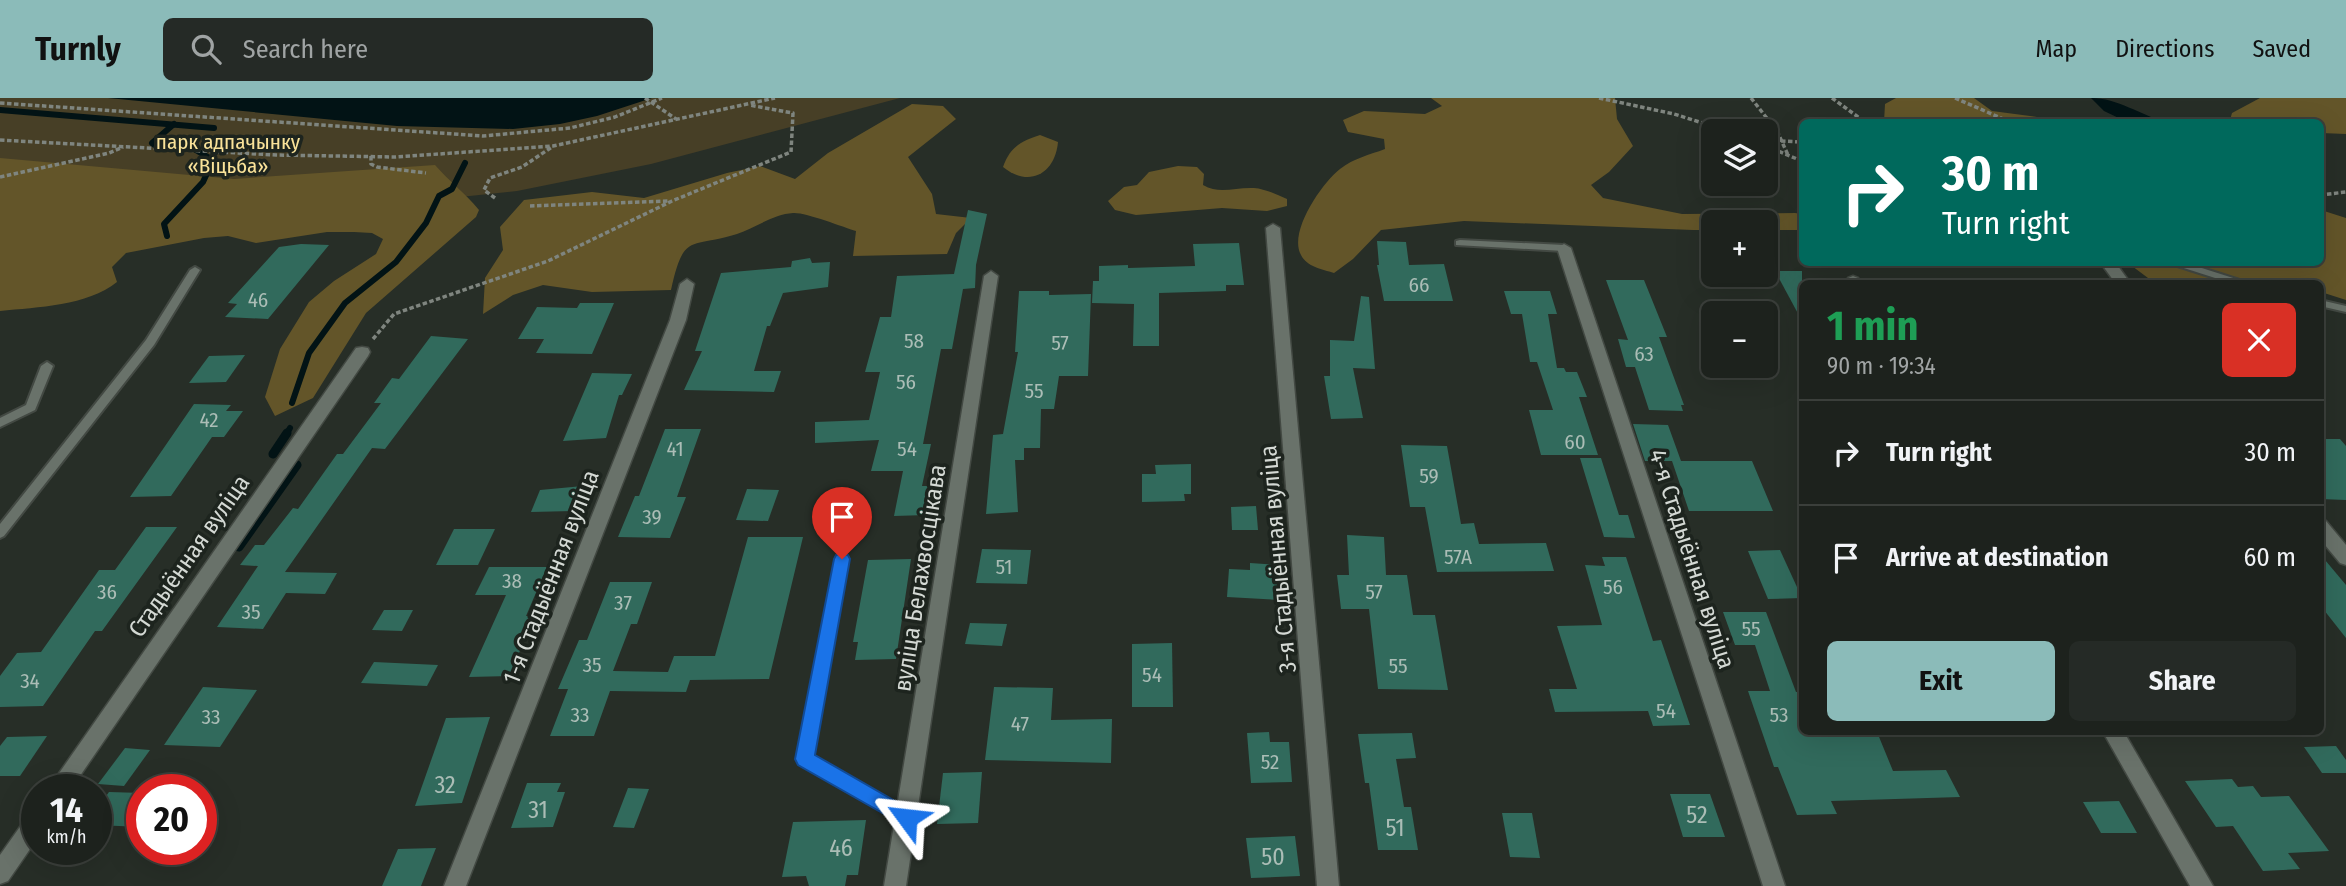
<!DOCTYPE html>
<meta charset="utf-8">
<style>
body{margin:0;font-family:"Fira Sans Condensed",sans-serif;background:#252a26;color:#f1f3f6;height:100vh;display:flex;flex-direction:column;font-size:26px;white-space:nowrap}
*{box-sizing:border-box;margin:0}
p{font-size:23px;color:#a0a4a4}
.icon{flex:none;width:38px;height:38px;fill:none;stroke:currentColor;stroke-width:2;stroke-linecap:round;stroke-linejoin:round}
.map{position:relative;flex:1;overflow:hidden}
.side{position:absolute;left:1799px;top:182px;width:525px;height:455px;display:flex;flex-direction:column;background:#1d221d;border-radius:10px;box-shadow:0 7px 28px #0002,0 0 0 2px #3b3f3b}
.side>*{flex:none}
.guide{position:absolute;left:1799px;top:21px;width:525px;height:147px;border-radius:10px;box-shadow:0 7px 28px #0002,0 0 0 2px #3b3f3b;background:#00695c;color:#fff;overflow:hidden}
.tools{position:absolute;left:1701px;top:21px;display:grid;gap:14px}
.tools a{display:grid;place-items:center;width:77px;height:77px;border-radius:10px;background:#1d221d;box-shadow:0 7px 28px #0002,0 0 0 2px #3b3f3b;font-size:35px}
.speed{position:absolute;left:21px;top:676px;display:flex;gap:14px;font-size:35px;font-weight:700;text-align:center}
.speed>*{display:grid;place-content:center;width:91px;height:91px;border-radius:50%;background:#1d221d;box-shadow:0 7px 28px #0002,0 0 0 2px #3b3f3b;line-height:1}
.speed small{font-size:18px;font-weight:400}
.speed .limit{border:10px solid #d22;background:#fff;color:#111}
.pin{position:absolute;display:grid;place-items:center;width:60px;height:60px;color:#fff;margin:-72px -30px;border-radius:50% 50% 50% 0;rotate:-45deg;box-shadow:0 0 7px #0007}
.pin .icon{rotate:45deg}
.me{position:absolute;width:77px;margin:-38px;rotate:300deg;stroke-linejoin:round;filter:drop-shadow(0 0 5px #0008)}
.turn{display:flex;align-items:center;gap:24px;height:147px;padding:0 28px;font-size:32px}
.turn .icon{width:91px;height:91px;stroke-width:2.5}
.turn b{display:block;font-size:49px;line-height:60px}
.round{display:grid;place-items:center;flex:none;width:74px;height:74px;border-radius:10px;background:#252a26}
.overview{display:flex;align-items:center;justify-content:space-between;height:119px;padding:0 28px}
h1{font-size:42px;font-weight:700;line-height:52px;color:#1e9e55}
.button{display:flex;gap:14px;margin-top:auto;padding:14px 28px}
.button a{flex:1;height:80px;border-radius:10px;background:#8bbbb9;color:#111;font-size:28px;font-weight:700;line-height:80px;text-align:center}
.button a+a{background:#252a26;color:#f1f3f6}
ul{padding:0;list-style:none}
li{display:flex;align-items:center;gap:21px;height:105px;padding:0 28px;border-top:2px solid #3b3f3b}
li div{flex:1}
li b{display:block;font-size:26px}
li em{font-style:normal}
header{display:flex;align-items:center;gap:42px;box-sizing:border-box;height:98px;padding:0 35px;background:#8bbbb9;color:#111}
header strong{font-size:33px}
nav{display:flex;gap:38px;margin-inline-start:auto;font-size:24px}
.search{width:490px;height:63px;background:#252a26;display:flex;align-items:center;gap:18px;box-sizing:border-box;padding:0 24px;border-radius:10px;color:#a0a4a4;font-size:26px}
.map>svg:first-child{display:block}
.green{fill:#473f26}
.forest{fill:#635529}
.water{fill:#021315}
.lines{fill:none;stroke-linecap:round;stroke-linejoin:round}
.stream-far1{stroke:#021315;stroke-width:6}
.stream{stroke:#021315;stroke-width:9}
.building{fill:#316a5c}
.service-casing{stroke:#434943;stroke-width:4}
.minor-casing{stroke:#434943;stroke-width:3}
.path{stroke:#7f857f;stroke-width:3.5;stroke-dasharray:4.5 2.5;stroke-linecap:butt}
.service{fill:#69726a;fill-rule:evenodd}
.minor{fill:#69726a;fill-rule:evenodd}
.route{fill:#1a73e8;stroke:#114b97;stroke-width:2}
.labels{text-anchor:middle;stroke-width:7;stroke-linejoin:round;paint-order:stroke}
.far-park-label{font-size:21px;fill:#f9e299;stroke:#1d241e}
.number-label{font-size:21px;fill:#abbdb6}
.street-label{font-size:24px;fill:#d4d9d4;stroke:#1d241e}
.near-number-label{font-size:24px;fill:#abbdb6}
</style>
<header>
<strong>Turnly</strong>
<div class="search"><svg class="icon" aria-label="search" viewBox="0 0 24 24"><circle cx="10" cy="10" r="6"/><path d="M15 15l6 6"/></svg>Search here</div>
<nav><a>Map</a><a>Directions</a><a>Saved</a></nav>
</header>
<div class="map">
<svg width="2346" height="788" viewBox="0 0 2346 788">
<rect width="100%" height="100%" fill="#272e27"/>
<polygon class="green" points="0,0 900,0 651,66 517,93 327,113 0,111"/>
<g class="forest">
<path d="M1431 0H1615L1617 21 1633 48 1609 74 1591 87 1603 100 1682 116 1795 115 1802 116V132H1766V124H1713V132H1693L1464 123 1381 132 1353 161 1334 175C1322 171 1307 169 1301 157 1288 134 1322 85 1340 71 1354 60 1369 57 1385 51L1384 41 1348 34 1343 22 1364 13 1425 16 1442 8Z"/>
<polygon points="1896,0 1974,0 1992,13 2037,19 2054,24 1884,24 1885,6"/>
<polygon points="2260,0 2346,0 2346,36 2321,35 2320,24 2239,24 2230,22 2232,15"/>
<path d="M912 6 943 8 956 21 908 59 932 96 936 116 971 120 956 135 947 156 853 158 856 133C843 129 805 114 793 115 774 116 755 130 737 136 690 151 684 133 671 192L592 194 543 187 513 197 483 216 485 180 503 152 500 129 524 102 592 94 644 100 727 75 760 68 795 81 828 55Z"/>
<path d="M1040 37 1058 44C1055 76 1029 90 1003 69 1010 49 1021 43 1040 37Z"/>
<path d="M0 60 234 81 435 67C449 83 465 95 479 112L476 119 366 215 313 300 275 318 265 299 280 251 309 204 334 183 376 156 383 141 372 135 354 134H327L256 145 228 138 204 140 126 155 112 169 117 184C87 208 38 209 0 213Z"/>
<path d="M1178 68 1197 69 1204 76 1203 87C1220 97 1235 89 1254 90 1265 91 1276 96 1287 101V108L1267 113 1222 110 1136 117 1115 112 1108 103 1124 89 1137 87 1149 74Z"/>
<polygon points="2321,112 2346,120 2346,202 2321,194 2320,186 2171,185 2148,180 2128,165 2320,164"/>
</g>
<g class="water">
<polygon points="108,0 652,0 597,18 560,26 513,31 397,28"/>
<path d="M2091 0C2118 0 2140 17 2166 24H2127L2104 13Z"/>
</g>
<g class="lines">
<g class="stream-far1">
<polyline points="0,12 214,30"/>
<polyline points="167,138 164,126 203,84 213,62 194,51 156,48 152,45 174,26"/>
<polyline points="292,305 309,255 345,205 396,164 426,125 439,98 452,91 465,65"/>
<polyline points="286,337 290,330"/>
</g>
<g class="stream">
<polyline points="273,356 287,335"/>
<polyline points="239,449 297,367"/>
</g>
</g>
<g class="building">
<polygon points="968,112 987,116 976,167 975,190 963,191 952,251 941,251 923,346 931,346 922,388 932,388 927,417 894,418 903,373 871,373 879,342 815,345 815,324 869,322 880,274 865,274 880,219 891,219 897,178 954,176"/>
<polygon points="1377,143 1406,144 1409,167 1444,166 1453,203 1384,203 1377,167 1379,167"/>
<polygon points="1239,145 1244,187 1226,187 1226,193 1159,195 1159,248 1133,248 1134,206 1092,205 1093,183 1099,183 1099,168 1128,167 1128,170 1195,168 1193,146"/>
<polygon points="301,146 329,147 268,221 225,219 237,206 228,205 279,149"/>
<polygon points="810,160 812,165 830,164 828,189 783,195 770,228 767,228 754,273 781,273 774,294 684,292 702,253 695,253 721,175 791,169 792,163"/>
<polygon points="1775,173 1802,173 1802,223"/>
<polygon points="1606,182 1644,182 1667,239 1659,239 1684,307 1681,307 1683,313 1649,312 1635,269 1626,269 1618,241 1628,242"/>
<polygon points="1019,193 1049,193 1049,197 1091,196 1088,278 1059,278 1054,311 1041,311 1040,350 1024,350 1024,362 1015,362 1018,414 986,416 993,337 1003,336 1018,254 1015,254"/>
<polygon points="1504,193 1550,193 1557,216 1548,216 1557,270 1564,270 1566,274 1577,274 1587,299 1579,299 1598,357 1541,357 1529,312 1553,312 1537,264 1530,264 1522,216 1511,216"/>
<polygon points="1361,198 1369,199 1375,271 1353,270 1363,320 1331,321 1324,278 1330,278 1330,242 1354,243"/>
<polygon points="580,205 614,205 592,256 536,255 544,241 518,241 537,209 577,210"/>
<polygon points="431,238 468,241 385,351 372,350 285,474 337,475 325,496 286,495 263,531 217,529 258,468 240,467 255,447 264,447 293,410 298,411 337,356 343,356 381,305 374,305 392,280 399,281"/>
<polygon points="245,257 226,284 189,285 209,258"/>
<polygon points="592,275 632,276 622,297 619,297 606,340 563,343"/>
<polygon points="194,306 231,307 226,313 243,313 224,339 212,339 171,398 130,399"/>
<polygon points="1633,326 1668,327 1681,363 1752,363 1773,413 1689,413 1672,363 1645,363"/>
<polygon points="665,331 701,331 677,399 686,399 670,440 618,439 635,398 639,398"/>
<polygon points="2320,341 2340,341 2346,348 2346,402 2320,401"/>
<polygon points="1401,347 1447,348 1461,426 1474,425 1479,446 1546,445 1554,473 1437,474 1425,409 1410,409"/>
<polygon points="1580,360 1601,360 1619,417 1628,417 1635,440 1604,439"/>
<polygon points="1191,366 1191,396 1184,396 1185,403 1142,404 1142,376 1156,376 1155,367"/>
<polygon points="583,388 573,413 531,414 540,392"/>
<polygon points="747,391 779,392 768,423 736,422"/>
<polygon points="1256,408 1258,432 1232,432 1231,409"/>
<polygon points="146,429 177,429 102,533 95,533 43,608 0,609 0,578 17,555 41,554 99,472 115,472"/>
<polygon points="454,431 495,431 478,467 436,467"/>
<polygon points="1347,437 1384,439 1386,477 1407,477 1413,517 1435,517 1448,592 1378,591 1369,511 1341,511 1337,477 1349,477"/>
<polygon points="748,439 803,439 769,581 690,582 686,594 610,593 594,638 550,638 568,591 558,591 579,542 587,542 610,484 652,484 637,526 631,526 613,573 668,574 674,558 715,558"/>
<polygon points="982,451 1031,452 1027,486 976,485"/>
<polygon points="1780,452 1802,500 1768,501 1748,453"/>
<polygon points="2320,456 2346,487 2346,540 2320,507"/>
<polygon points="1602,459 1626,459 1653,543 1661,542 1690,627 1653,628 1648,613 1555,614 1549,591 1577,591 1557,528 1602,527 1585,467 1605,468"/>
<polygon points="911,461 896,561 855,562 858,544 853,544 868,462"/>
<polygon points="1250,465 1281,467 1281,502 1227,499 1229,471 1250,472"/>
<polygon points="489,469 547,469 526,518 532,518 518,550 521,550 510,578 469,579 506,497 475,497"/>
<polygon points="384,512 413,512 402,533 372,532"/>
<polygon points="1723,514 1766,514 1796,594 1802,594 1802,634 1877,634 1893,673 1946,672 1960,699 1831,703 1837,716 1797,717 1778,669 1774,669 1748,593 1770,593 1755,547 1735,547"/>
<polygon points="970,525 1007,526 1002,548 965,546"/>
<polygon points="1172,545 1173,609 1132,609 1132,546"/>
<polygon points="374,564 438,567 427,588 361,585"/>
<polygon points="203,589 257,592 220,649 164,647"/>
<polygon points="994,589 1053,590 1051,622 1112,621 1111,665 985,662"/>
<polygon points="490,619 462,705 415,708 446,620"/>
<polygon points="1269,634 1270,644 1289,644 1292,684 1251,685 1247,635"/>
<polygon points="1412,635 1416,660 1396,661 1404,709 1411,709 1418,752 1378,752 1369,685 1365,685 1358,636"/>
<polygon points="47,638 20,678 0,678 0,648 7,639"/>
<polygon points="2336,648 2346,662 2346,675 2322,675 2304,649"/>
<polygon points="125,650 150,652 124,688 98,686"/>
<polygon points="982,674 978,725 937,726 943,675"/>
<polygon points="2232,681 2238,689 2253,688 2261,699 2289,698 2329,753 2288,755 2300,771 2263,773 2233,728 2216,729 2185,683"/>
<polygon points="527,685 561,685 557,694 565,694 553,729 511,730"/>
<polygon points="628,690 649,691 634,730 613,729"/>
<polygon points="109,694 142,695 142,729 96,727 96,712"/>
<polygon points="1670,696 1710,696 1725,739 1683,739"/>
<polygon points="2119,703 2137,735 2101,735 2083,704"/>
<polygon points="1502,715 1532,715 1540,760 1510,759"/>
<polygon points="866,722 858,777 847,777 845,788 809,788 806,778 782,779 793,724"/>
<polygon points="1295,738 1300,778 1251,780 1246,740"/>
<polygon points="436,750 421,788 382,788 398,751"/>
</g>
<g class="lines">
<g class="service-casing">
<g id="service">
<polygon points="1460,142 1564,147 1569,150 1564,153 1456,147 1456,143"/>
<polygon points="2165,164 2183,164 2252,186 2234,186"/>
<polygon points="195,169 200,172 154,247 4,438 0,440 0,426 146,242 190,172"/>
<polygon points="2320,202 2346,208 2346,214 2320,208"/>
<polygon points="47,264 53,268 35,312 0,329 0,320 26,307 41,268"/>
<polygon points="842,456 847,458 848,461 813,658 912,715 915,720 912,725 907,727 800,666 798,661 836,461 837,458"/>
</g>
</g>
<g class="minor-casing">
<g id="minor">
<polygon points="1273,126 1280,130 1339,788 1317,788 1266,130"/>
<polygon points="1564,146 1571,150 1785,788 1763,788 1557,150"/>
<polygon points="2100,164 2115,164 2131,186 2116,186"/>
<polygon points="991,173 998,178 906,788 884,788 984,178"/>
<polygon points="1853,178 1858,180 1862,186 1847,186 1848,180"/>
<polygon points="687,181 694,186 686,222 466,788 444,788 670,222 680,186"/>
<polygon points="362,249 368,250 370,254 368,258 71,691 48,691 356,250"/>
<polygon points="2320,421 2326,423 2346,447 2346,467 2340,465 2320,441"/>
<polygon points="2103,634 2124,634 2213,788 2190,788"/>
<polygon points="37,713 37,741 8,783 0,786 0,757 29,716"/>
</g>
</g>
<g class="path">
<polyline points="645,0 676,21"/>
<polyline points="1599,0 1674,16 1728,33"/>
<polyline points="1751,0 1777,33 1788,57"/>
<polyline points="1832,0 1865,24"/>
<polyline points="1955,0 2010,24"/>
<polyline points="0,5 483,38 570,30 615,19 662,0"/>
<polyline points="0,42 276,57 396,59 553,48 775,0"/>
<polyline points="1781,43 1802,44"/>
<polyline points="1766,48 1802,63"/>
<polyline points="371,58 371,66 377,69 426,75"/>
<polyline points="0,79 109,55 123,49"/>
<polyline points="2320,97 2346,94"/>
<polyline points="495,100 484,92 490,80 522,69 552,49"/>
<polyline points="530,108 668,103"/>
<polyline points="373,241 394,216 548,163 672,103 791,54 793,15 749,7"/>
</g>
<use href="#service" class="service"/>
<use href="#minor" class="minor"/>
</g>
<polygon class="route" points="842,455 848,457 850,461 815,657 914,714 917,720 914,727 907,729 798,667 795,661 834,461 836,457"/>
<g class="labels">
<g class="far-park-label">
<text x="228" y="51">парк адпачынку<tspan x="228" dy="24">«Віцьба»</tspan></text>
</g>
<g class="number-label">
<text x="1419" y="194">66</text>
<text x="258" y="209">46</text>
<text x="914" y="250">58</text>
<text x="1060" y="252">57</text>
<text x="1644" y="263">63</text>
<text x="906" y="291">56</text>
<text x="1034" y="300">55</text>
<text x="209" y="329">42</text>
<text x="1575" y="351">60</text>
<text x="675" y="358">41</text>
<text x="907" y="358">54</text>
<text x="1429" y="385">59</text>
<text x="652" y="426">39</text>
<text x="1458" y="466">57А</text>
<text x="1004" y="476">51</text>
<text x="512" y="490">38</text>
<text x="1613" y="496">56</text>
<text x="107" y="501">36</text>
<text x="1374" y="501">57</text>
<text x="623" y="512">37</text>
<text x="251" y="521">35</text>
<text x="1751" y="538">55</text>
<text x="592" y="574">35</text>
<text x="1398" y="575">55</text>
<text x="1152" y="584">54</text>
<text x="30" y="590">34</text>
<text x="1666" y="620">54</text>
<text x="580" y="624">33</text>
<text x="1779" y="624">53</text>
<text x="211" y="626">33</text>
<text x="1020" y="633">47</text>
<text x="1270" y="671">52</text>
</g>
<g class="street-label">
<text transform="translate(189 458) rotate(-55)" y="8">Стадыённая вуліца</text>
<text transform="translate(1278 461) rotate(-95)" y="8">3-я Стадыённая вуліца</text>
<text transform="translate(1692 461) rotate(72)" y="8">4-я Стадыённая вуліца</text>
<text transform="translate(551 479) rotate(-69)" y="8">1-я Стадыённая вуліца</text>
<text transform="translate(920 480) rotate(-81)" y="8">вуліца Белахвосцікава</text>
</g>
<g class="near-number-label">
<text x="445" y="695">32</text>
<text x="538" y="720">31</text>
<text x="1697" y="725">52</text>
<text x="1395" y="738">51</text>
<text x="841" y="758">46</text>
<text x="1273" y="767">50</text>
</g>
</g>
</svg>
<div class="tools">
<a><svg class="icon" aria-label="layers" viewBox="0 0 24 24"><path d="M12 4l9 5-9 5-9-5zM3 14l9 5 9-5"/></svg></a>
<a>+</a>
<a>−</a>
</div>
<div class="speed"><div>14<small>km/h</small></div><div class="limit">20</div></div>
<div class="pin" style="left:842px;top:461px;background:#d93025"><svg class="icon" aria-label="arrive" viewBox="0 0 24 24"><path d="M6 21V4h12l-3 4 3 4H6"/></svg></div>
<svg class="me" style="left:907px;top:720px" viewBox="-20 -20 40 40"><path d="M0-17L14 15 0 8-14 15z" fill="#1a73e8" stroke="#fff" stroke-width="4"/></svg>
<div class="guide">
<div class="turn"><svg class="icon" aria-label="right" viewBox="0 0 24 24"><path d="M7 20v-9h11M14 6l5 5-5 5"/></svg><div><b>30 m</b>Turn right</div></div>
</div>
<section class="side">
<div class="overview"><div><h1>1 min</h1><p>90 m · 19:34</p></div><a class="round" style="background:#d93025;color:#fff"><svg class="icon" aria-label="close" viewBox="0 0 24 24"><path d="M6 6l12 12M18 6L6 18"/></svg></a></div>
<ul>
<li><svg class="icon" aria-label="right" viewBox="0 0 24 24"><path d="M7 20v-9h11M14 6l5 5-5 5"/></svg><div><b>Turn right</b></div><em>30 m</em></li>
<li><svg class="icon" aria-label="arrive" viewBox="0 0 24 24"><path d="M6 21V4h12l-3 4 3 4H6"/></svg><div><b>Arrive at destination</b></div><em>60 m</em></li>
</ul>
<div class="button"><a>Exit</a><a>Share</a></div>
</section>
</div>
